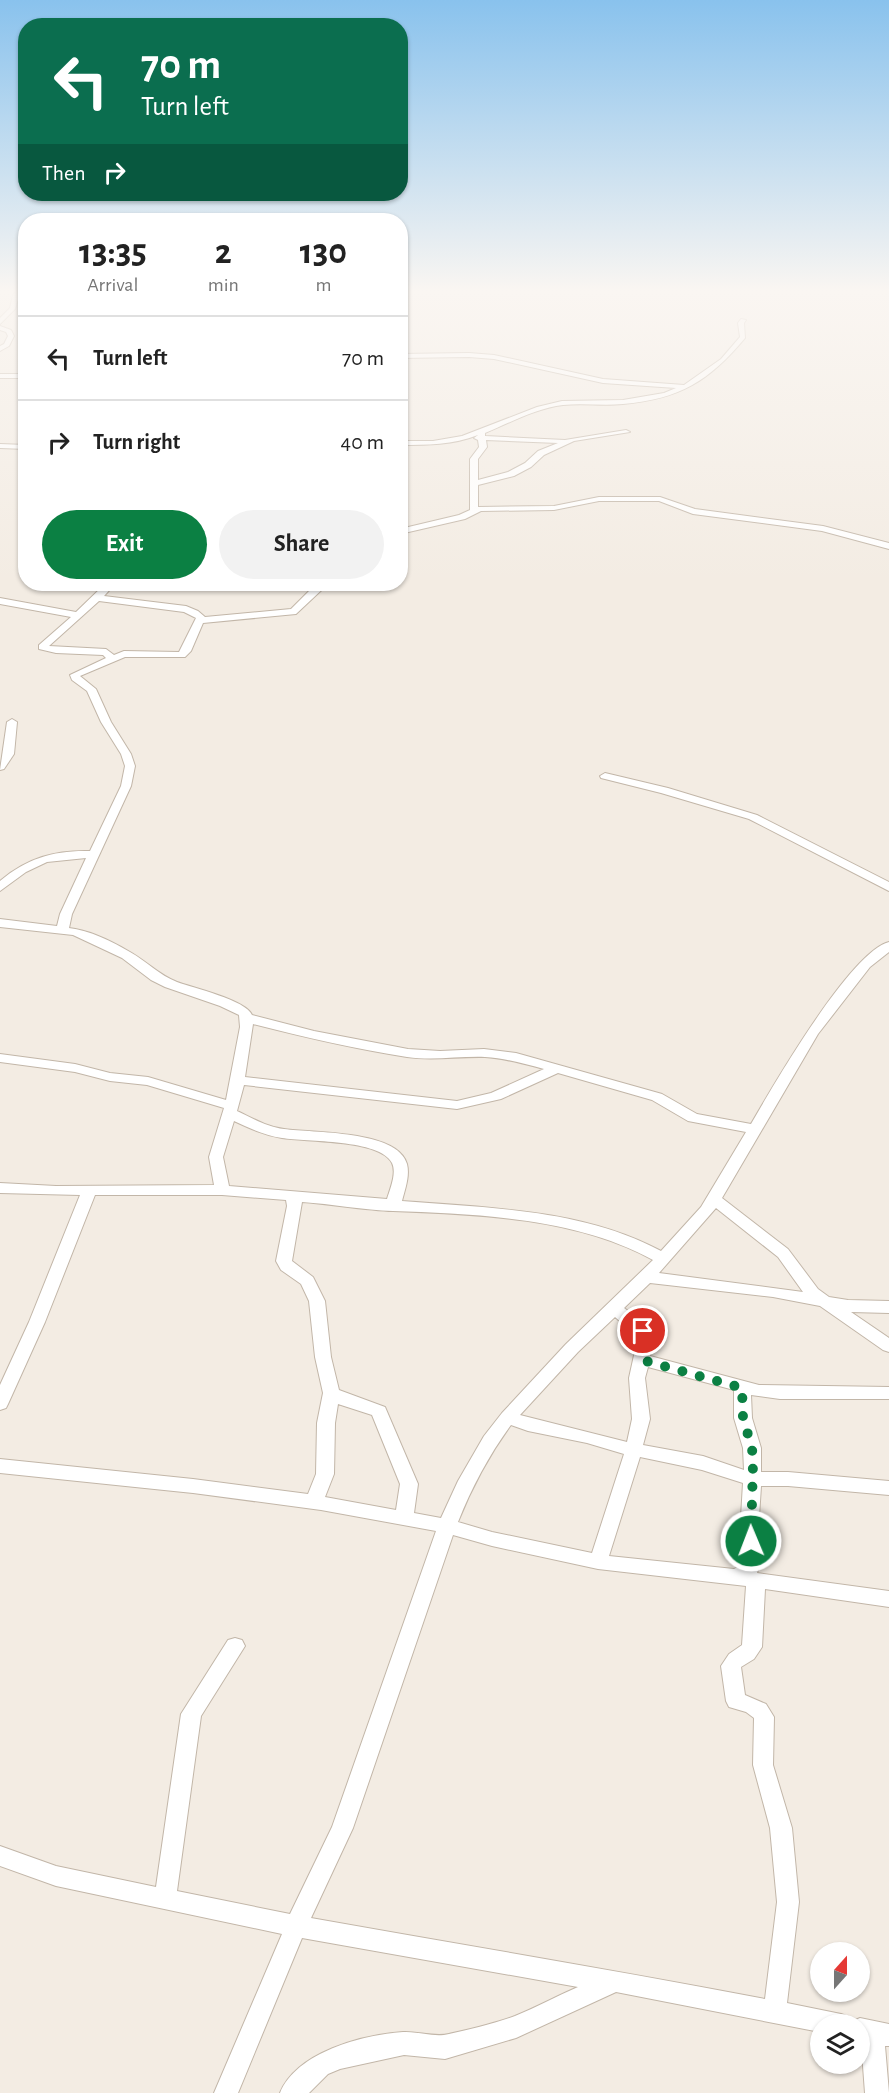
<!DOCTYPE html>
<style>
body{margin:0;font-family:"Alegreya Sans",sans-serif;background:#f2f2f2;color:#222;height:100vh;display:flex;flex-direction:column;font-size:22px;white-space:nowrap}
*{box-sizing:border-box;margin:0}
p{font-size:20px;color:#767676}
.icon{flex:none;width:33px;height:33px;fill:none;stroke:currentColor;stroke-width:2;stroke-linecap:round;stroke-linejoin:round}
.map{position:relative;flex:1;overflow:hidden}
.drawer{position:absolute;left:18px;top:213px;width:390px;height:378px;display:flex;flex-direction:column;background:#fff;border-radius:24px;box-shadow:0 2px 4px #0004}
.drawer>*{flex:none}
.top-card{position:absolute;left:18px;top:18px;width:390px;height:183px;border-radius:24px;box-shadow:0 2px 4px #0004;background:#0b6e4f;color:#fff;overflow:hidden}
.needle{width:39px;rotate:21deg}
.tools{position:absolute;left:810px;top:1942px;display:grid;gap:12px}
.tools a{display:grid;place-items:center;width:60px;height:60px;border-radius:50%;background:#fff;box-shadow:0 2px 4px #0004;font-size:30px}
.pin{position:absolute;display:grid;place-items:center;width:51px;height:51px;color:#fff;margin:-26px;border:3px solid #fff;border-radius:50%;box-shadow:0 2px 6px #0007}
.me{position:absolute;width:66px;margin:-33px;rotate:359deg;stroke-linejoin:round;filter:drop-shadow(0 0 4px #0008)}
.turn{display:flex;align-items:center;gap:21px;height:126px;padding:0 24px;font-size:27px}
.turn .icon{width:78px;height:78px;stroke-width:2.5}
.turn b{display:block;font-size:42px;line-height:51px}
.then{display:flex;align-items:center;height:57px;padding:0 24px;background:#0003;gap:12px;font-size:22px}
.eta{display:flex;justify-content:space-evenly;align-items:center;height:102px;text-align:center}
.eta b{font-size:36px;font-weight:600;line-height:42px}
.button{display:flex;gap:12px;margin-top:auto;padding:12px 24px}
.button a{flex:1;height:69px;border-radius:36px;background:#0b8043;color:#fff;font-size:24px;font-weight:600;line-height:69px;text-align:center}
.button a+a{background:#f2f2f2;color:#222}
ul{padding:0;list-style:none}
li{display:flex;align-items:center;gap:18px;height:84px;padding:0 24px;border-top:2px solid #e0e0e0}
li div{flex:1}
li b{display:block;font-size:22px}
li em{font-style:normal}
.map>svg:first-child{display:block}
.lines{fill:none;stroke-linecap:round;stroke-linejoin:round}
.minor-casing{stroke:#c2b6a8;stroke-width:2}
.minor{fill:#fff;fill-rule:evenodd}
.route{stroke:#0b8043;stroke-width:10;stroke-dasharray:0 18}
</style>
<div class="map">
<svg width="889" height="2093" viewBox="0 0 889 2093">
<rect width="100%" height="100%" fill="#f3ece3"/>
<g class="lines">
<g class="minor-casing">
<g id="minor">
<polygon points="19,289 26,290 19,296 15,309 0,324 0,318 10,308 13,295"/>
<path d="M741 319 746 320 744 323 745 338C709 381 680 399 623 404 603 406 583 403 563 405 537 408 509 423 485 433V436L565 440 626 430 630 432 574 441 544 455 531 467 514 476 478 485V507L554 506 599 497H660L695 509 823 526 889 543V549L822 531 693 514 659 501H599L554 510 481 511 465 519 400 534V529L459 515 470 510V459L479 447 478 440 474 438 478 435C453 445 427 445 400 445V441H433L462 436 537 407 562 401 623 400 664 393 676 388 603 383 494 359 469 357 400 358V354L469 353 494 355 603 379 684 385 721 359 740 337 738 323ZM486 440 558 443 538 451 525 463 508 472 478 480V459L487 447Z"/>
<polygon points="0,326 11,330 14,336 9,346 0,351 0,346 4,344 8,336 6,332 0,330"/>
<rect x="0" y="374" width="26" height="4"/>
<polygon points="0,444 26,445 26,449 0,448"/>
<path d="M105 584H115L104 596 186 606 198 611 205 617 291 609 315 585 328 584 296 614 203 623 191 651 185 657H125L80 676 96 689 111 722 131 754 135 766 131 786 72 914 69 928C89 930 113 942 130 952 146 961 159 975 177 982 193 988 246 1000 252 1015L314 1031 408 1049 440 1051 484 1049 516 1053 662 1094 697 1114 751 1124C773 1086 850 952 889 942V952L870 967 818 1034 722 1198 788 1249 818 1289 829 1297 848 1300 889 1301V1313L851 1312 889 1338V1352L883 1350 820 1306 773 1297 650 1283 624 1308C648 1326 657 1324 650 1356L759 1385 889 1387V1399H780L751 1395 752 1418 761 1448V1472H788L889 1481V1495L788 1486H761L759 1517 762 1557 757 1573 889 1591V1607L765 1589 762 1647 754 1659 741 1667 745 1695 766 1704 774 1717 773 1765 792 1828 799 1902 787 2003 841 2014 849 2017 851 2022 860 2018 889 2024V2046H885L889 2093H865L860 2025H820V2032L616 1992 516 2038 445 2059 404 2055 340 2069 328 2074 309 2093H280C297 2052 362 2035 403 2032 418 2031 434 2038 449 2034 471 2029 494 2024 515 2016 537 2007 557 1996 578 1987L302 1938 238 2093H214L282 1934 56 1886 0 1866V1846L56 1866 156 1887 181 1714 228 1640 235 1638 242 1640 245 1646 201 1716 177 1891 290 1914 332 1827 436 1531 321 1510 193 1493 0 1473V1459L193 1479 308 1494 316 1474 317 1423 323 1393 315 1357 309 1301 301 1284 281 1270 276 1261 287 1206 286 1200 222 1195H95L45 1322 8 1404 6 1408 0 1410V1385L29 1322 80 1195 0 1193V1183L56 1186 214 1185 209 1157 224 1108 147 1085 110 1081 75 1072 0 1062V1054L75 1064 110 1073 148 1077 226 1100 240 1027 239 1015 220 1006 165 987 151 980 122 958 73 935 0 927V919L57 926 60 914 86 858 47 862 26 872 0 891V881C27 858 55 850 90 851L121 786 125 766 121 754 101 722 87 691 72 680 70 675 106 658 103 655 56 653 39 649V645L71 617 0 604V598L76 612ZM99 601 184 612 196 618 179 652 124 651 114 655 106 649 49 646ZM253 1024C304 1037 355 1049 407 1057 433 1061 459 1056 485 1057 505 1058 525 1064 544 1069L491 1093 457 1101 245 1077ZM558 1073 652 1100 688 1121 746 1132 701 1207 661 1251C583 1209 489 1208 402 1201 405 1189 410 1176 407 1164 398 1130 312 1133 284 1129 267 1127 252 1118 237 1111L244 1085 457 1109 501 1099ZM234 1121C249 1128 264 1135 282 1138 306 1142 380 1139 392 1163 397 1173 390 1189 387 1199L229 1186 223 1157ZM302 1202C331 1204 364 1210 393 1211 478 1214 578 1218 653 1260L566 1344 502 1413 484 1436 458 1481 441 1518 414 1513 418 1484 385 1407 339 1390 331 1357 325 1301 313 1277 292 1261ZM716 1208 778 1257 803 1292 659 1273ZM615 1317 638 1337 629 1378 632 1419 627 1442 520 1415 578 1352ZM648 1367 734 1390V1418L743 1448 744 1470 703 1456 643 1445 650 1419 645 1378ZM338 1404 372 1415 400 1484 396 1510 325 1497 334 1474 335 1423ZM511 1425 528 1431 587 1443 624 1454 592 1553 492 1532 458 1522C472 1487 489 1455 511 1425ZM640 1457 702 1470 743 1483 741 1517 744 1557 741 1565 734 1569 609 1556ZM453 1535 492 1546 598 1569 746 1586 742 1645 729 1654 721 1666 726 1701 729 1707 746 1712 754 1718 753 1765 770 1828 777 1902 765 1999C614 1970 462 1945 311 1918L353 1828Z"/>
<polygon points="12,719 17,722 14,754 4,769 0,770 7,722"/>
<polygon points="605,773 668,788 757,815 889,882 889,891 749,819 661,793 601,778 600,776"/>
</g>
</g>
<use href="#minor" class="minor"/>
</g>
<linearGradient id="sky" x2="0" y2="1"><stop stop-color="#89c2ed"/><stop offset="0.5" stop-color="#faf6f2"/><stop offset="1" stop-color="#faf6f2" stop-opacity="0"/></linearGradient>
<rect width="889" height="582" fill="url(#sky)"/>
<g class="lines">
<polyline class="route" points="643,1331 646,1337 642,1360 742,1388 743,1418 752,1448 753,1463 751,1541"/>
</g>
</svg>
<div class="tools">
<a><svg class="needle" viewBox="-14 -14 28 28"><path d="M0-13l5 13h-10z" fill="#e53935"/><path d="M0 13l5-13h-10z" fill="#767676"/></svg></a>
<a><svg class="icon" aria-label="layers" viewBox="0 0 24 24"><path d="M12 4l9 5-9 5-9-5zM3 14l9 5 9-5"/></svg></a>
</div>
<div class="pin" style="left:643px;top:1331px;background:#d93025"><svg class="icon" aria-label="arrive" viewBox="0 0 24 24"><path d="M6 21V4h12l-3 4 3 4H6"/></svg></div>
<svg class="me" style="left:751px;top:1541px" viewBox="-20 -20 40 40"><circle r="17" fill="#0b8043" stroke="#fff" stroke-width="3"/><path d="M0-11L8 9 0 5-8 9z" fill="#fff"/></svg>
<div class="top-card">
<div class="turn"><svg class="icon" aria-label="left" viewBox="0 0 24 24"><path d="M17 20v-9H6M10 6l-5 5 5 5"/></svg><div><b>70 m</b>Turn left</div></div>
<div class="then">Then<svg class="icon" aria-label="right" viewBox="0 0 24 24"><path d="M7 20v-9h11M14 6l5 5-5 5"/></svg></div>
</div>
<section class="drawer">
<div class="eta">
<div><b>13:35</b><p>Arrival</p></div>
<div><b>2</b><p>min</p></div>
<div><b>130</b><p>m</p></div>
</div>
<ul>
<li><svg class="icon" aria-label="left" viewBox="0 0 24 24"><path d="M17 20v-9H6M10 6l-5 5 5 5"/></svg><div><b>Turn left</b></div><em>70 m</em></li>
<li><svg class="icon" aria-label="right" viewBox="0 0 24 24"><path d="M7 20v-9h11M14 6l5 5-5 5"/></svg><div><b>Turn right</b></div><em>40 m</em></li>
</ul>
<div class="button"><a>Exit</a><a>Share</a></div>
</section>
</div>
